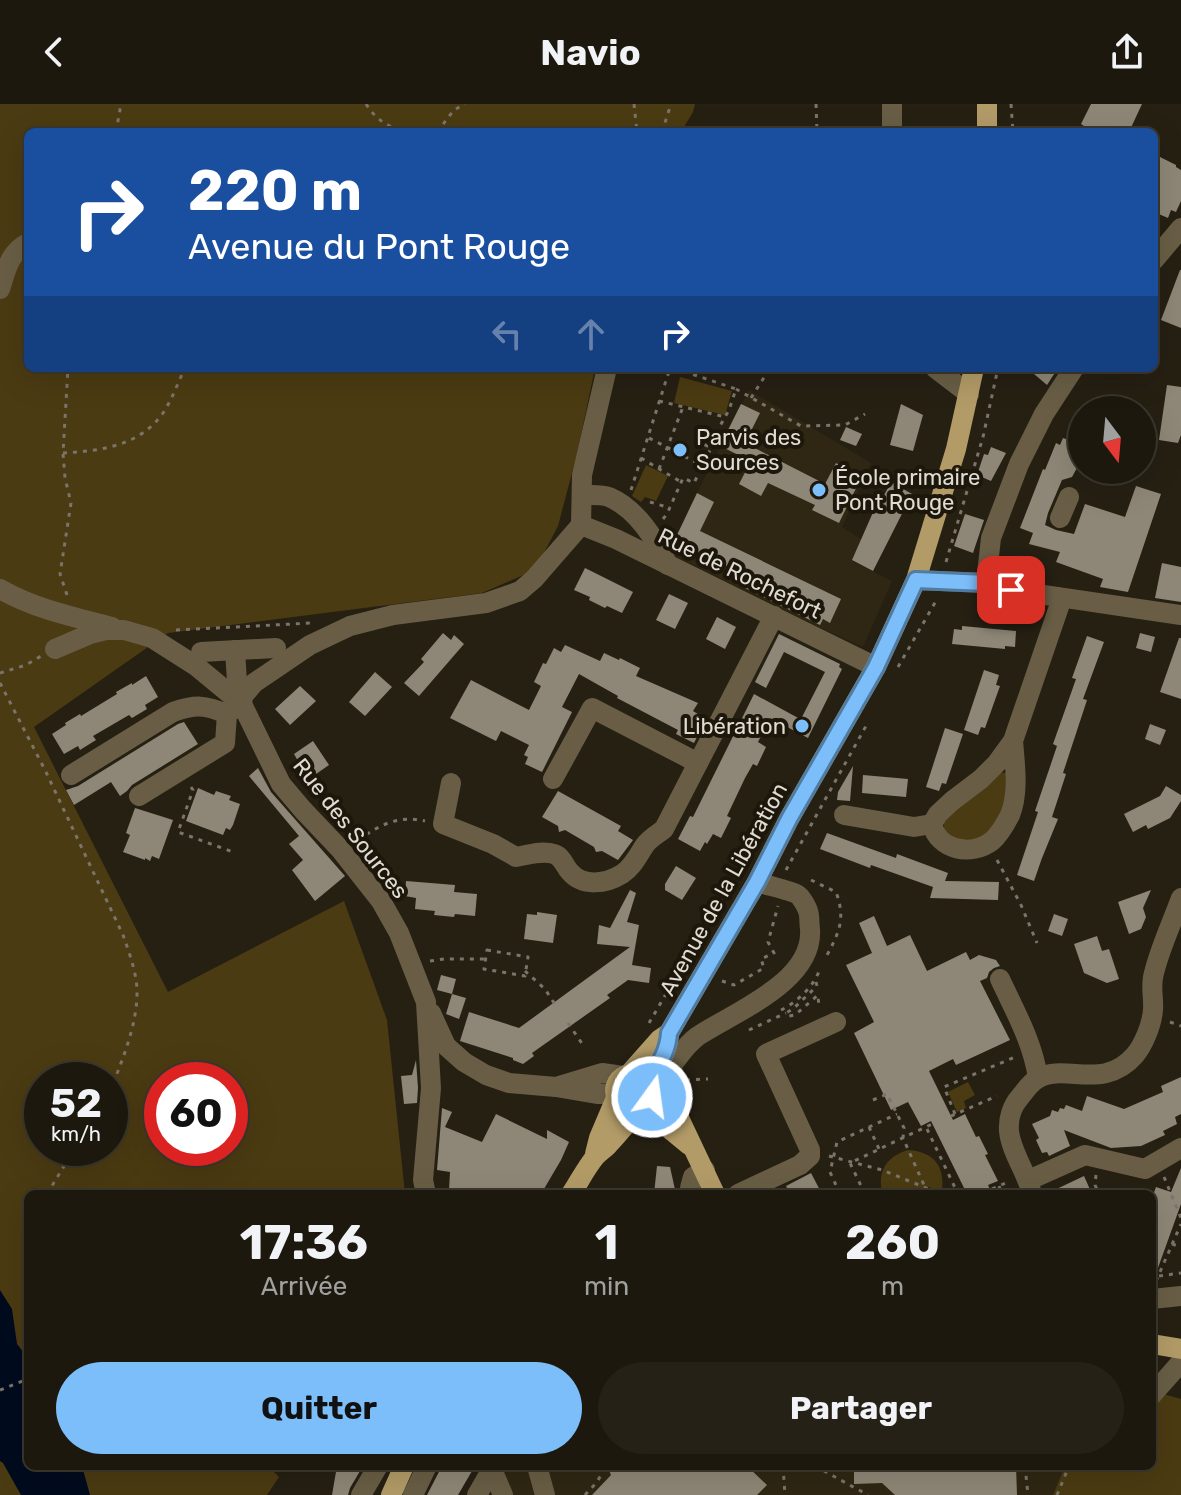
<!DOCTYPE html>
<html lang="fr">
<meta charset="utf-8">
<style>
body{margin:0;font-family:Rubik,sans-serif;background:#252117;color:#f1f3f6;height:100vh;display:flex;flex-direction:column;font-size:30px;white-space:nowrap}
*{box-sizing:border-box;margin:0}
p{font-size:26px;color:#a0a09e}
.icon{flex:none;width:44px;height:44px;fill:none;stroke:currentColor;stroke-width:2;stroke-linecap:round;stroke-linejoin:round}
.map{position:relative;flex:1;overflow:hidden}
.sheet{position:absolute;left:24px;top:1086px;width:1132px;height:280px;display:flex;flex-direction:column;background:#1c180e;border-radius:12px;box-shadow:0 8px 32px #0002,0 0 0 2px #3a372e}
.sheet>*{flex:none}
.top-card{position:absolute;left:24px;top:24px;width:1134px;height:244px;border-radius:12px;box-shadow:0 8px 32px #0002,0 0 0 2px #3a372e;background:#1a4fa0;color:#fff;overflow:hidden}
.needle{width:52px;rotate:164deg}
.buttons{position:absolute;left:1068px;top:292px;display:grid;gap:16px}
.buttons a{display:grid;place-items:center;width:88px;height:88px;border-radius:50%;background:#1c180e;box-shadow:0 8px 32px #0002,0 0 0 2px #3a372e;font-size:40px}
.speed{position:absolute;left:24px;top:958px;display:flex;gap:16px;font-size:40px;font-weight:700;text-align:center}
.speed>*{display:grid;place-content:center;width:104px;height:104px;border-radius:50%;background:#1c180e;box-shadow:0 8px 32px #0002,0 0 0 2px #3a372e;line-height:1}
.speed small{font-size:20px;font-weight:400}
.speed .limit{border:12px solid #d22;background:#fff;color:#111}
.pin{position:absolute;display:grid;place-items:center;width:68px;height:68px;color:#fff;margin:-34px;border-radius:16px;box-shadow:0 4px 12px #0006}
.me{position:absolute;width:88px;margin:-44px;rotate:14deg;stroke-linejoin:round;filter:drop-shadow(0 0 6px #0008)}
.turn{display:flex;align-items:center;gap:28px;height:168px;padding:0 32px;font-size:36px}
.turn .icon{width:104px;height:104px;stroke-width:2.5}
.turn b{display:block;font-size:56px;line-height:68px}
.lanes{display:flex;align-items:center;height:76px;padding:0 32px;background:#0003;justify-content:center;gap:40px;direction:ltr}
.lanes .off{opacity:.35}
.eta{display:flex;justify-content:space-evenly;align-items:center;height:136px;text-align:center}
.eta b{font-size:48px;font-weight:700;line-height:56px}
.primary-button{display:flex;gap:16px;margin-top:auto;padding:16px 32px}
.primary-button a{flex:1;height:92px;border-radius:48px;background:#7cbef9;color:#111;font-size:32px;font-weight:700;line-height:92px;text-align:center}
.primary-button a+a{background:#252117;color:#f1f3f6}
header{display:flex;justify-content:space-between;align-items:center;height:104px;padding:0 32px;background:#1c180e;font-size:36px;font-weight:700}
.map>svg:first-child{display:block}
.built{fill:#2f2713}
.green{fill:#4b3b12;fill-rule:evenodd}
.water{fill:#000b1e}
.building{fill:#8e8777}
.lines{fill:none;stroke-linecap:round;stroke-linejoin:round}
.path{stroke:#7a746a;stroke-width:3;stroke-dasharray:4 6;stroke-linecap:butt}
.minor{stroke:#695e45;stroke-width:20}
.major{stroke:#b29b67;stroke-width:20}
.route-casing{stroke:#517ca2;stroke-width:20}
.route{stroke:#7cbef9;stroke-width:14}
.poi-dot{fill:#7cbef9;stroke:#1c170a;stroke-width:3}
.labels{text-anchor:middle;stroke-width:8;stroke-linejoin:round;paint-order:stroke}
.poi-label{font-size:22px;fill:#e0dcd4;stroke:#1c170a;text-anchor:start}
.street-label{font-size:22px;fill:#e0dcd4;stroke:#1c170a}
</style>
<header><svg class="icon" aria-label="back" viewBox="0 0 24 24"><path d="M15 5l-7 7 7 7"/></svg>Navio<svg class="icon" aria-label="share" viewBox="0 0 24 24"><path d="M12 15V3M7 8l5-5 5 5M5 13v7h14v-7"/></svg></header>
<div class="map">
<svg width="1181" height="1391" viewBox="0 0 1181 1391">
<rect width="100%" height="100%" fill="#262013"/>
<g class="built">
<polygon points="749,286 871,359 842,423 862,436 852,457 892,477 863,543 819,523 669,449 697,389"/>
<polygon points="505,1362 1065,1362 1053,1391 491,1391 491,1389 507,1382"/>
</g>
<g class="green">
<path d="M0 0H695L693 8 681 28H28V264H595L577 350 558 422 535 466 482 489 168 529 34 623 168 888 344 797 387 916 405 1090H28V1362H268L279 1373 267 1391H0ZM42 976H110V1044H42ZM162 976H230V1044H162Z"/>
<polygon points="680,273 732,287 725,311 674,299"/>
<polygon points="646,361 668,372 656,397 645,393 641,398 632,392"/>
<polygon points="999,668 1006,669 1005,709 982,736 960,739 944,726 944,717"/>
<polygon points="968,978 975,991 964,997 966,1004 957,1008 948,988"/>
<path d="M908 1046C935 1048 945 1063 942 1088L929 1083 924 1087 925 1090H883C876 1068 887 1052 908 1046Z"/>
<polygon points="1160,1289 1181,1295 1181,1391 1053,1391 1065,1362 1152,1362 1152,1298"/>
</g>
<polygon class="water" points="0,1186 12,1205 17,1240 28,1254 28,1362 82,1362 90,1391 21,1391 3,1359 0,1357"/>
<g class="building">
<polygon points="1091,0 1142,0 1129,28 1081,28 1084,22 1081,20"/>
<polygon points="1154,50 1176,61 1176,63 1181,66 1181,97 1176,108 1171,106 1168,114 1154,108"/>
<polygon points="1180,166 1181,166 1181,224 1161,216"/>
<polygon points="1027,264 1058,264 1047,281"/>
<polygon points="1167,281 1181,283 1181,331 1178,339 1159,336"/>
<polygon points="741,300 760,309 745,339 825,380 836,359 862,372 839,419 812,406 815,401 768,379 761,392 739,380 751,357 720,342"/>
<polygon points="901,300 923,311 913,347 890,341"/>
<polygon points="846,323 862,330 856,342 840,336"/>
<polygon points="1063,334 1082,341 1082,364 1078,362 1072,373 1062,376 1048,409 1045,421 1056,426 1074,430 1085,400 1125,413 1136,382 1161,390 1128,488 1100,483 1103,475 1056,458 1060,448 1029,440 1033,429 1020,424 1043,365 1045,366 1056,339 1060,341"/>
<polygon points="991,343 1006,349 991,377 977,371 984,350 988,351"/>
<polygon points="891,378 912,390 873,467 852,456 878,397 880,399"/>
<polygon points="697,389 714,398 700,427 841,495 830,519 823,515 820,521 735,479 738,473 733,470 735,466 691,445 694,439 677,431"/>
<polygon points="965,410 984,416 973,449 954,442"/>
<polygon points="1162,459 1181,463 1181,498 1155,494"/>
<polygon points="585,464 633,488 622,509 607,502 605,504 589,496 590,493 574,486"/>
<polygon points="669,490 688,499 675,525 656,516"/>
<polygon points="717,513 736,523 725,545 706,535"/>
<polygon points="962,522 1016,527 1015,543 1005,542 1005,545 952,540 954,525 962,526"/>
<polygon points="443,529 451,536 454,531 464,540 419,592 404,579 424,558 421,555"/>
<polygon points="1140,529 1155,533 1151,548 1136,544"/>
<polygon points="779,530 840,560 839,563 842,565 808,634 770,614 758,638 766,643 757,662 753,660 745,674 727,712 731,714 721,734 713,730 707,740 705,738 700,747 678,735 690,712 693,713 754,590 800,615 802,613 825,568 784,548 766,584 755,578"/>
<polygon points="1087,532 1104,538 1083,595 1087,596 1063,669 1066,670 1052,713 1058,715 1042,754 1034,777 1017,771 1038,708 1035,707 1057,642 1053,640 1076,575 1072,574"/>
<polygon points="1179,534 1181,534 1181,595 1160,588"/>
<polygon points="565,541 600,557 604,549 619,556 620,554 640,564 636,572 698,599 693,607 706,615 694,639 676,630 678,626 617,594 618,592 579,570 562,603 572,608 542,668 525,660 528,653 524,651 529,641 501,627 496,637 450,614 471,576 529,606 541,582 534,578 543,559 546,560 554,544 561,548"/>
<polygon points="984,566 999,571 996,581 1000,582 985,624 981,623 978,631 964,626"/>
<polygon points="375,568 392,583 365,612 349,598"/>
<polygon points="146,572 158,593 145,601 147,605 132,614 129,611 93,632 96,636 80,646 78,642 64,650 52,630 66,621 65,619 80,610 81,612 117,590 116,588 132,579 132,581"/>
<polygon points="300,582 316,597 290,621 275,605"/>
<polygon points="184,618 198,640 132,681 127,687 120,692 111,678 74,701 66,686 78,682 178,620"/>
<polygon points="1150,620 1166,626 1160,641 1145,635"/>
<polygon points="945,624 963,630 946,680 942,679 939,687 926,683"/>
<polygon points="313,637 329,661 316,670 312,666 304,671 295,659 298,657 294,650"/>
<polygon points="853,662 850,697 837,696 838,688"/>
<polygon points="258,664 271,688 345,772 315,797 292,766 303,756 289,740 299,732 249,672"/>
<polygon points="863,671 908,675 906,693 862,689"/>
<polygon points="1166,682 1181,691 1181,697 1170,714 1148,725 1146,721 1133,728 1124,710 1160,692"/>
<polygon points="198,684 214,691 216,687 231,692 229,696 240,700 233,721 230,726 226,724 223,731 186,717"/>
<polygon points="558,687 621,722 618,727 633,736 618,756 602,747 596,748 594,743 565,726 559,728 558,722 542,713"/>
<polygon points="135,704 173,716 159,755 152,752 150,757 145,754 145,756 123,748 130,731 126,729"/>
<polygon points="827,729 896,754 897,750 948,769 945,777 999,778 998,796 930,794 933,783 871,761 870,764 820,745"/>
<polygon points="676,762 696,774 682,796 665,786 665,780"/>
<polygon points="406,777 455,781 454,788 477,790 475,812 455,810 454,813 434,811 435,807 415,805 416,794 405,792"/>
<polygon points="630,786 636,789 627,818 639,821 632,861 651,864 649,879 628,876 607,891 610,894 532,949 534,952 523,960 513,956 513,954 460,937 469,908 519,924 630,843 597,840 599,821 610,824"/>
<polygon points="1151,786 1143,804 1146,813 1141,825 1129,830 1118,798"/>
<polygon points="537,808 557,811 553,839 524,835 527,810 537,811"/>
<polygon points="1054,810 1068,815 1062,832 1048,827"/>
<polygon points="874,812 887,842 910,831 927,867 966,848 970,856 979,851 996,856 1000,862 994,864 989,868 987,874 980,877 1010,936 956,961 953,955 929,967 953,1016 965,1010 976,1033 979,1032 988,1050 985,1051 998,1077 988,1081 992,1090 967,1090 931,1017 921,1022 908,998 891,1006 854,929 874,918 846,861 872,849 859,819"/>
<polygon points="1097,832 1102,847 1109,845 1119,875 1107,879 1084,869 1074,840"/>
<polygon points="441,871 456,875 452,890 437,886"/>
<polygon points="452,890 466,894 459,915 446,910"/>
<polygon points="416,956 418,984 417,999 404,1000 401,972 412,971"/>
<polygon points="1181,973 1181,1010 1175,1013 1177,1020 1163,1027 1165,1031 1141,1042 1111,1044 1064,1026 1070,1042 1049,1052 1047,1048 1042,1049 1036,1036 1039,1034 1032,1020 1050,1012 1052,1006 1058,1008 1060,1004 1064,1005 1066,1001 1082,1007 1087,992 1124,1005 1163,988 1161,982"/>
<polygon points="442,1004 452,1008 445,1023 482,1038 496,1010 547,1035 547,1026 569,1038 561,1056 541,1090 475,1090 449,1086 450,1068 437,1066"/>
<polygon points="657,1062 670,1063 676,1090 654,1090"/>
<polygon points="1181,1064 1181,1100 1154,1175 1152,1174 1152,1094 1156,1083 1171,1088"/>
<polygon points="811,1069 822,1090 790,1090 786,1082"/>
<polygon points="1084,1072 1092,1090 1046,1090"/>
<polygon points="337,1362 363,1362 350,1384 348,1391 332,1391"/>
<polygon points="442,1362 463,1362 472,1367 458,1391 427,1391"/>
<polygon points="607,1362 747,1362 767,1381 757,1391 592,1391 611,1371"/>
<polygon points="854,1362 1016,1362 1017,1391 895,1391 882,1379 854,1380"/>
</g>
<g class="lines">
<g class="path">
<path d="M366 0C377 17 389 24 409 28"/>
<polyline points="634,0 637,28"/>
<polyline points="816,0 817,28"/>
<polyline points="1011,0 1013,28"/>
<polyline points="116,28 121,0"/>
<polyline points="427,28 438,25"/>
<polyline points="437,28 454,6 465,0"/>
<polyline points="662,28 671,0"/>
<polyline points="736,285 801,322 845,321 865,310"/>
<polyline points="751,294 770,264"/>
<polyline points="659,297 725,313"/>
<polyline points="649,334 703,362"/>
<path d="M63 349C100 347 140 342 163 309 172 296 178 278 185 264"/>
<polyline points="641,354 681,378"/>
<polyline points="659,365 683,303"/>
<polyline points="631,386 670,264"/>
<polyline points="650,398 670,404"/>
<polyline points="663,415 667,410 683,374 694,379 711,344 698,337 704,323 716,329 729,306 736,285 674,264"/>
<polyline points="946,458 983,333 998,264"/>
<polyline points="67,491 60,470 71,399 65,374 63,349 68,264"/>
<polyline points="176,526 312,519"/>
<polyline points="898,563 936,497"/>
<polyline points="0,569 26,561 41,552"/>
<path d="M0 579 45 666 123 831C129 848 136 867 137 885 138 920 122 956 110 988"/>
<polyline points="191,683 193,686 178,728 233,748"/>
<path d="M358 736C380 721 397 711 425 717"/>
<polyline points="997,756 1021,801 1037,839"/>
<polyline points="786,766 866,622"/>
<path d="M811 776 836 788C846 815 839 829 826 853"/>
<polygon points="487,846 528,853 525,872 484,865"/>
<polyline points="430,857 444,855 486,855"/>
<polyline points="525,867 545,885 556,902"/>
<polyline points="722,877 734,881 764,864 761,855 774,849 768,838 778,802"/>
<polyline points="816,878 817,882 793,905 786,909 789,912 795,911 818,891 819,904"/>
<path d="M781 906C796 899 814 882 819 867"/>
<polyline points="1170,918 1181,922"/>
<polyline points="568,919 583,941"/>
<polyline points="649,919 752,743"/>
<polyline points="749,926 786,909"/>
<polyline points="686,976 708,975"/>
<polyline points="873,996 887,990 904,1024 903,1034 928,1090"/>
<polyline points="955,1010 944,983 1015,953"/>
<polyline points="951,1012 997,992"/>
<polyline points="869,1023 879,1045"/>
<polyline points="927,1025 958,1090"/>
<polyline points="829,1052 882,1066 941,1090"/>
<polyline points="1096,1071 1095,1081 1099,1090"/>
<polyline points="1164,1073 1181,1114"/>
<polyline points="999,1082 1002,1090"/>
<polyline points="983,1089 1008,1078"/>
<polyline points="47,1090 75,1044"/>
<polyline points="840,1090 830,1068 837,1038 897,1010"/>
<polyline points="865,1090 850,1059 932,1020"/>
<polyline points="1172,1140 1181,1143"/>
<polyline points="1159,1172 1181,1169"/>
<polyline points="1156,1177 1181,1120"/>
<polyline points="0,1286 28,1275"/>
<polyline points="783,1362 785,1391"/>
<polyline points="815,1362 868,1391"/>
<polyline points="1025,1362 1028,1391"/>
<polyline points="585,1391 597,1378 601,1371 597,1362"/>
<polyline points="1057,1391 1069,1362"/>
</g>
<g class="minor">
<polyline points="892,0 892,28"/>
<polyline points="1154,156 1181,124"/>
<path d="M0 185C6 167 9 148 28 139"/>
<polyline points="935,264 969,290"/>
<path d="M583 391C591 391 601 390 609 393 637 405 655 435 668 461"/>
<polyline points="1060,414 1069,393"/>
<polyline points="581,421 616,435 876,563"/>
<polyline points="916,476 986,479 1011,486 1181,511"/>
<polyline points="986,479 991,434 1019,360 1044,310 1074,264"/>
<path d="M0 485C35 505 73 513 112 523"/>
<polyline points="55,545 90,530 106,526 124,526 152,534 196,562 242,600 281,680 303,706 340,745 381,797 399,829 426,898 431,984 423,1076 426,1090"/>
<polyline points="235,546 237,578 243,592"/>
<polyline points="201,548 276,544"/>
<polyline points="242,600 243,592 254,579 310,541 350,522 393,511 486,499 520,487 534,475 581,421 582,371 607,264"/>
<path d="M1013 637C1015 660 1019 690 1010 711 1005 721 1000 730 992 737 971 753 938 746 932 720L938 710 952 697 981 675 997 659 1013 637 1062 494"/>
<path d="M71 671 173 608C196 600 205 601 227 610"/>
<polyline points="553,675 592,604 698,659"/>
<path d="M451 679 443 720 493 740 516 753C528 751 542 746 554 750 563 753 564 762 570 768 583 783 606 780 622 770 633 763 638 751 645 741 650 734 658 730 664 725L774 512"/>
<polyline points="139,692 225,639 227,610 235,604"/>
<polyline points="844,711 914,723 932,720"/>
<path d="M1000 875C1015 907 1033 939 1038 974"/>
<polyline points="431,909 446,942 464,958 486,971 509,979 556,983 597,990 616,990"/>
<path d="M650 978C676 966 677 947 698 932 734 908 814 878 810 825 809 820 810 812 808 807 807 803 801 793 798 791 793 787 765 781 757 778"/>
<polyline points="559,982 602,969 623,972"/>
<polyline points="1029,1076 1085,1051 1145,1065 1181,1044"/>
<polyline points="692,1090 690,1084 693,1073 705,1066"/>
<polyline points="738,1090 800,1061 810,1052 810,1046 766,950 836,918"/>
<path d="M1032 1090C1027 1069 1011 1048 1009 1027 1008 1015 1012 1002 1020 993 1025 987 1030 979 1037 975 1065 958 1103 988 1135 951 1144 940 1152 920 1153 906 1154 893 1150 882 1154 869 1160 844 1172 819 1181 794"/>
<polyline points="1152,1195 1181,1192"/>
<polyline points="1152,1291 1181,1258"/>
<polyline points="537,1362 545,1391"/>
<polyline points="492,1365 503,1391"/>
<polyline points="361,1391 378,1362"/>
<polyline points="413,1391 427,1362"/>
<polyline points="477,1391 492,1365 492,1362"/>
</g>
<g class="major">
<polyline points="987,0 987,28"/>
<polyline points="629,970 660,935 669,929"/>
<path d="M648 975C659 962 668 947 669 929L757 778 789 715 876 563 916 476 956 345 974 264"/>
<polyline points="651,981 671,997 715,1090"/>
<polyline points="644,1004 689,1041"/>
<polyline points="595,1050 599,1034 616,994"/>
<path d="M571 1090C579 1078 586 1064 595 1053 599 1048 605 1045 609 1040 619 1030 628 1017 638 1008 643 1003 649 1001 651 994 654 986 651 977 644 972 639 969 632 968 626 971 605 981 617 1009 640 1006"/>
<polyline points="1152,1240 1181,1245"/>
<polyline points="391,1391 404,1362"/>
</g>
</g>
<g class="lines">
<g class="route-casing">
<path id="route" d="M652 993 653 987 648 975C659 962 668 947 669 929L757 778 789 715 876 563 916 476 986 479 1011 486"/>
</g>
<use href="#route" class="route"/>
</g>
<g class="poi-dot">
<circle cx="680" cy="346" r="8"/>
<circle cx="819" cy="386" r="8"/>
<circle cx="802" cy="622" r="8"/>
</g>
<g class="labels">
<g class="poi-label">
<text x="696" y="341">Parvis des<tspan x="696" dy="25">Sources</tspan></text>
<text x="835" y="381">École primaire<tspan x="835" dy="25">Pont Rouge</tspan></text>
<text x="786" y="630" text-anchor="end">Libération</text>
</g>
<g class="street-label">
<text transform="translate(740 469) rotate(26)" y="8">Rue de Rochefort</text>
<text transform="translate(351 724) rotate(52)" y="8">Rue des Sources</text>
<text transform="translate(723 785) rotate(-61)" y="8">Avenue de la Libération</text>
</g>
</g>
</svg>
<div class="buttons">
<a><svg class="needle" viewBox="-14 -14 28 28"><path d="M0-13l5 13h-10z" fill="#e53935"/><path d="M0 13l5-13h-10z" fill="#a0a09e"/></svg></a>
</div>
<div class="speed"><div>52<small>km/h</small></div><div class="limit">60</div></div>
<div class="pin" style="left:1011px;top:486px;background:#d93025"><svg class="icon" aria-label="arrive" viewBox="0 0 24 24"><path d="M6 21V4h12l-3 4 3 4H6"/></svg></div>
<svg class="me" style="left:652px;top:993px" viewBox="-20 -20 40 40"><circle r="17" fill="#7cbef9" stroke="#fff" stroke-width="3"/><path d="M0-11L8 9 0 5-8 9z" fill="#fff"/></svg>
<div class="top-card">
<div class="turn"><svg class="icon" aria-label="right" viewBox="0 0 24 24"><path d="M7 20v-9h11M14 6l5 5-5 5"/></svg><div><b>220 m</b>Avenue du Pont Rouge</div></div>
<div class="lanes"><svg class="icon off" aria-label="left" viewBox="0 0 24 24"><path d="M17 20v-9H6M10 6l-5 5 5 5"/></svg><svg class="icon off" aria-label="ahead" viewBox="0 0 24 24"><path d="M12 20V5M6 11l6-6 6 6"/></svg><svg class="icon" aria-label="right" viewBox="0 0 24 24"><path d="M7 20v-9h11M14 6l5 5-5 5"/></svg></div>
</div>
<section class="sheet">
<div class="eta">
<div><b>17:36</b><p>Arrivée</p></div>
<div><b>1</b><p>min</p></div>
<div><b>260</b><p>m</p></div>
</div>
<div class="primary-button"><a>Quitter</a><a>Partager</a></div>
</section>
</div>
